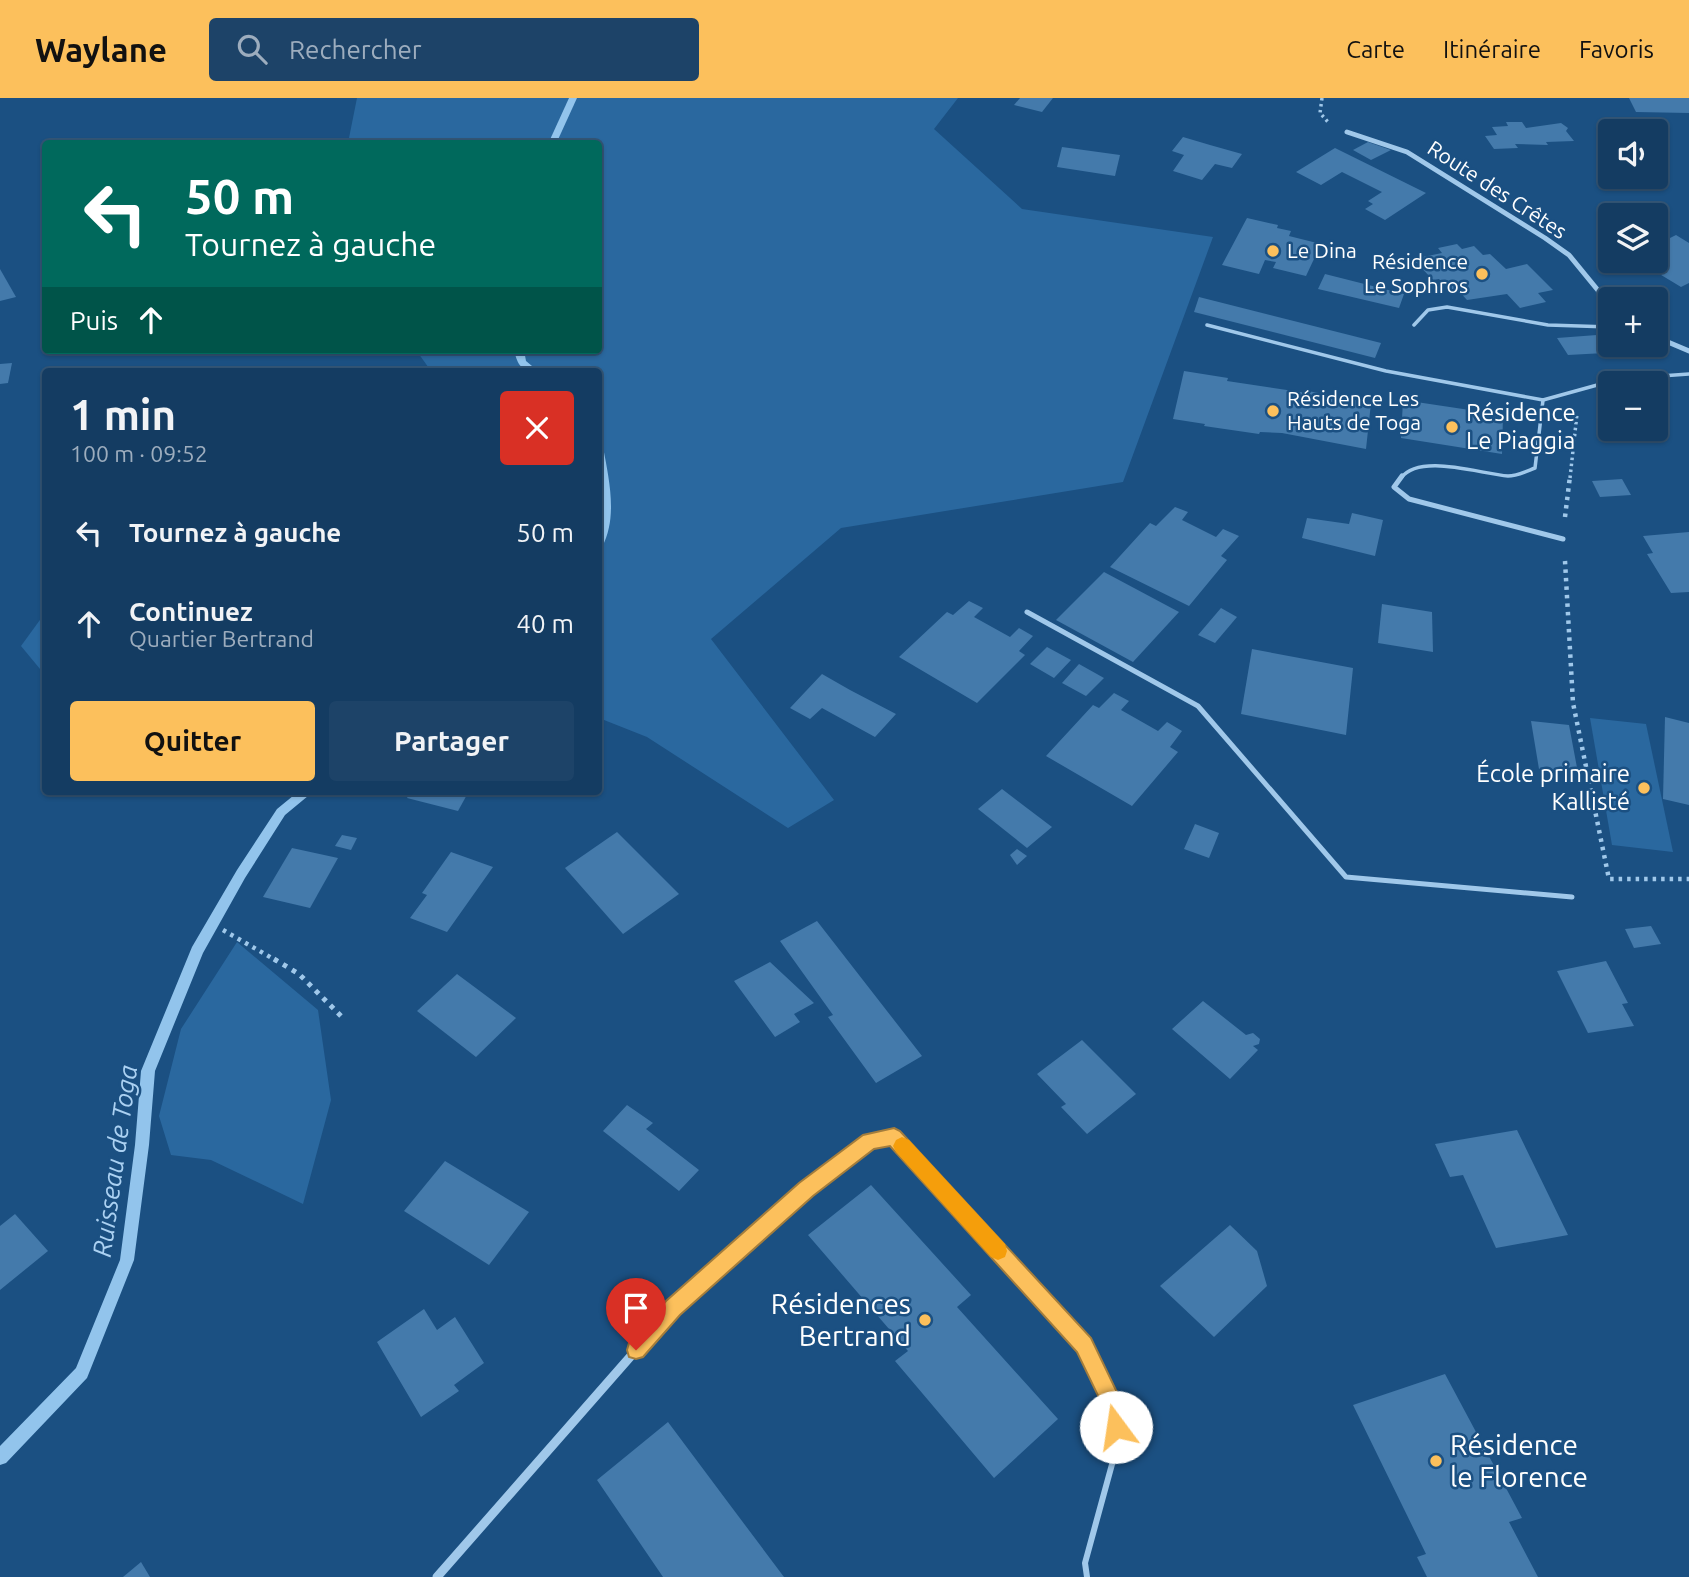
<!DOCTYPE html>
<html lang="fr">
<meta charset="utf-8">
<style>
body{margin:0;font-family:Ubuntu,sans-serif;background:#1d4368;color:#f1f3f6;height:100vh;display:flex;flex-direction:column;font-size:26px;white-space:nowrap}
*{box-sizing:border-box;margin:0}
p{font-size:23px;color:#9dadbe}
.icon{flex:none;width:38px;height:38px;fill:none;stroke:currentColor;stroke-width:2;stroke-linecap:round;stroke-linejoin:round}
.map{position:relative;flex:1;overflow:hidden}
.side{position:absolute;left:42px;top:270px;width:560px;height:427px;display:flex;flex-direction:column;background:#143c62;border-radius:7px;box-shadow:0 2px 5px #0004,0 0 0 2px #335677}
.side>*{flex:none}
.hud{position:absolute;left:42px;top:42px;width:560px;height:214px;border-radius:7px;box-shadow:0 2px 5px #0004,0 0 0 2px #335677;background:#00695c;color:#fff;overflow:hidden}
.tools{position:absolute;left:1598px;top:21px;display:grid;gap:14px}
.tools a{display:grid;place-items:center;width:70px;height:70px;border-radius:7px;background:#143c62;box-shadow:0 2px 5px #0004,0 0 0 2px #335677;font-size:35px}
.pin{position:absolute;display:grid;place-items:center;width:60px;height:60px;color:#fff;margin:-72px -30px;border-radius:50% 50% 50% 0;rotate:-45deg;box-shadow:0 0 7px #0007}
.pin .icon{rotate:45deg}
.me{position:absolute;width:77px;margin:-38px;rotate:346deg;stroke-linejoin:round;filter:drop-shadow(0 0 5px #0008)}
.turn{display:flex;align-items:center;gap:24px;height:147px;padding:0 28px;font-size:32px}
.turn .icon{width:91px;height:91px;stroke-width:2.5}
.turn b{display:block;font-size:49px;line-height:60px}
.then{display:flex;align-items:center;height:66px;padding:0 28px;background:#0003;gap:14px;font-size:26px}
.round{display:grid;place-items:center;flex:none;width:74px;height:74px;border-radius:7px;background:#1d4368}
.overview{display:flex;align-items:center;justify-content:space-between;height:119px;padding:0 28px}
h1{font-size:42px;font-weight:600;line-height:52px}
.primary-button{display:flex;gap:14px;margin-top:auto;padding:14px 28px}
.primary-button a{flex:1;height:80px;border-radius:7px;background:#fcc05c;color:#111;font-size:28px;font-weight:600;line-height:80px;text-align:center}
.primary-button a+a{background:#1d4368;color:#f1f3f6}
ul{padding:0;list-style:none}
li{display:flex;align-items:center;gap:21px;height:91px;padding:0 28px}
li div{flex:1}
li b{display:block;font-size:26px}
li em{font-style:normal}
header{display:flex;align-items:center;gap:42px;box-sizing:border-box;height:98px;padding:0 35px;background:#fcc05c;color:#111}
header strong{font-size:33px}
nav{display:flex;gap:38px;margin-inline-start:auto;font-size:24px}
.search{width:490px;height:63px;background:#1d4368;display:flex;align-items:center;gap:18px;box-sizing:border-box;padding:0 24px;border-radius:7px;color:#9dadbe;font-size:26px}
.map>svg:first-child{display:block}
.green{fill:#2a689f}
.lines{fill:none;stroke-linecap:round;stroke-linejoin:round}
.stream{fill:#92c4ec;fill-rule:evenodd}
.building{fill:#447aab}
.path-far2{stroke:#a0c8ea;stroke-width:3.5;stroke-dasharray:2.5 3.5;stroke-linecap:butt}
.path-far1{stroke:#a0c8ea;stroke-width:4.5;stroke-dasharray:3.5 5;stroke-linecap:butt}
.path{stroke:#a0c8ea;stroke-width:5;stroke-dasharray:4.5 6;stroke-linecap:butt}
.lane-far2{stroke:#a0c8ea;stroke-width:3.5}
.lane-far1{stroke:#a0c8ea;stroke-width:5}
.lane{stroke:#a0c8ea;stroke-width:6}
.street-far1{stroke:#a0c8ea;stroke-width:5}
.street{stroke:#a0c8ea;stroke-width:9}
.route{fill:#fcc05c;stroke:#a47d3c;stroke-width:2}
.slow{fill:#f59e0b}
.poi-dot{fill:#fcc05c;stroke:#1b5082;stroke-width:2.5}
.labels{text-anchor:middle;stroke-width:5;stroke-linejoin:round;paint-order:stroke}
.far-street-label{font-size:21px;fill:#fff;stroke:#1b5082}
.far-poi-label{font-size:21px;fill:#fff;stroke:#1b5082;text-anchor:start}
.poi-label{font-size:24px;fill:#fff;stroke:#1b5082;text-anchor:start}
.water-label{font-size:26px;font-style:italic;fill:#abd1f2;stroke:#1b5082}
.near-poi-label{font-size:28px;fill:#fff;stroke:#1b5082;text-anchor:end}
</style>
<header>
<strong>Waylane</strong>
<div class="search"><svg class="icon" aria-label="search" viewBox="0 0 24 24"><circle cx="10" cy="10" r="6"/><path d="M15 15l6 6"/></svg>Rechercher</div>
<nav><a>Carte</a><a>Itinéraire</a><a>Favoris</a></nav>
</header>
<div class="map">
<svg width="1689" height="1479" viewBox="0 0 1689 1479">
<rect width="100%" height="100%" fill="#1b5082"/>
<g class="green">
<polygon points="357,0 958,0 934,31 1022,111 1213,139 1123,384 841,430 711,541 834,702 788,730 647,639 599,620 598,273 431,273 416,252 598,252 598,46 348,45"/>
<polygon points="45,515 45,577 21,548"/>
<polygon points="1590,620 1646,626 1673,754 1612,747"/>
<polygon points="237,844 318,912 331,1002 303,1106 211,1062 171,1057 159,1018 181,931"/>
</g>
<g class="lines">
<g class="stream">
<polygon points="569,0 577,0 556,46 548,46"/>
<path d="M514 252H524L526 263 538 273C521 273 518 268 514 252Z"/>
<path d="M598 346 603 349C609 381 618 419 602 449L598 450 600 413Z"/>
<polygon points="299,693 314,693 285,717 245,780 203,855 155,973 149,1047 134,1162 87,1280 6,1365 0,1367 0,1348 76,1270 120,1162 135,1047 141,973 192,849 237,772 277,711"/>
</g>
</g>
<g class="building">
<polygon points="1020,0 1053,0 1042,14 1014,7"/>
<polygon points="1629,0 1689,0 1689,15 1636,14"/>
<polygon points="1506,24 1522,24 1526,30 1561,25 1568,30 1566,33 1574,43 1546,44 1548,47 1515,46 1518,50 1494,51 1485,38 1497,37 1492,29 1508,28"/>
<polygon points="1183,39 1210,47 1242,56 1232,70 1215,66 1202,82 1173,73 1184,57 1172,53"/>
<polygon points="1368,44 1391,52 1371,62 1353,52"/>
<polygon points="1062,49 1120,57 1115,78 1057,69"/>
<polygon points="1335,50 1426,95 1385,122 1365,111 1373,106 1368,103 1382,94 1342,74 1321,87 1296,74"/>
<polygon points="1247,120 1278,127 1277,130 1291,133 1289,138 1321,146 1306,178 1273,170 1276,164 1265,162 1259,176 1222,167"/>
<polygon points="1676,137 1689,145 1689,185 1681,189 1638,163 1656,163 1656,147"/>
<polygon points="1457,146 1462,151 1474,148 1483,157 1490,156 1506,171 1527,166 1553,192 1538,195 1546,204 1520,210 1507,196 1467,202 1457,191 1450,193 1439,181 1433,182 1413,161 1442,155 1438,150"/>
<polygon points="0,171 16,199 0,203"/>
<polygon points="1325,176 1404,196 1399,210 1318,191"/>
<polygon points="1199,199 1381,245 1375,260 1194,214"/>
<polygon points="1610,236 1610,247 1618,247 1623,254 1568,257 1557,240"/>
<polygon points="12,265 8,285 0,286 0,266"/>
<polygon points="1184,273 1228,280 1227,283 1307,295 1308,293 1371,305 1366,351 1282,335 1260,334 1259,336 1204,328 1205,326 1173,321"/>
<polygon points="1403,302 1503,317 1502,356 1401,340"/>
<polygon points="1622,381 1631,397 1600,399 1592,383"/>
<polygon points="1175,409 1188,414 1182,422 1216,439 1223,431 1239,438 1221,458 1227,462 1189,508 1110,469 1150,425 1156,428"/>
<polygon points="1352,415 1383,422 1375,458 1302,440 1307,420 1349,426"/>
<polygon points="1689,434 1689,494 1671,495 1647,456 1653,455 1643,438"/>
<polygon points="1104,474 1179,514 1133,564 1056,522"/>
<polygon points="969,503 983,510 974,519 1010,539 1019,530 1033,538 1019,553 1025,557 977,605 899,559 947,514 953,517"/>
<polygon points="1382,506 1432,514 1433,554 1378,545"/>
<polygon points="1221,510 1237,519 1215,545 1198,537"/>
<polygon points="1047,549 1071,562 1054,580 1030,566"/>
<polygon points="1252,551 1353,570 1346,637 1241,616"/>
<polygon points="1079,566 1104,580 1086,598 1062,585"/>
<polygon points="822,576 850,592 896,616 875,639 822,610 810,621 790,610"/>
<polygon points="1114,595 1129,603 1121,612 1158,633 1167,624 1182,633 1170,649 1178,654 1132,708 1046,658 1093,607 1099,610"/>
<polygon points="1665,619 1689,625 1689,707 1663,701"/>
<polygon points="1531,623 1569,627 1578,675 1539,671"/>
<polygon points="1002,691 1052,729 1027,750 978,711"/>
<polygon points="411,693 469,693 458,713 407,700"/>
<polygon points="1195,726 1219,735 1209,760 1184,751"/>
<polygon points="617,734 679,796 623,836 565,770"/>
<polygon points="342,737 357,740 351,752 335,748"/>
<polygon points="292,750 338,760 310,810 263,799"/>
<polygon points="1017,751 1027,758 1017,767 1010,757"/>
<polygon points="451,754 493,769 447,834 410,820 427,797 422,795"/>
<polygon points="817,823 922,958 876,985 828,919 833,917 780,843"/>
<polygon points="1651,828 1661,846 1634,850 1625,831"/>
<polygon points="1606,863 1628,905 1622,906 1634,928 1588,935 1557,873"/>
<polygon points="770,864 814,905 794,916 800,924 775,939 734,883"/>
<polygon points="457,876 516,920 476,959 417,913"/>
<polygon points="1203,903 1246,937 1253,935 1260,941 1259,946 1253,948 1258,952 1230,981 1172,931"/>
<polygon points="1082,942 1136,996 1087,1036 1061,1009 1066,1006 1037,976"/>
<polygon points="627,1007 653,1025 646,1031 699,1072 679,1093 603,1033"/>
<polygon points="1517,1032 1568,1137 1496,1150 1463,1077 1450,1079 1435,1046"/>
<polygon points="445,1063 529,1114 489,1167 404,1113"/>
<polygon points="871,1087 971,1197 957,1209 1058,1321 994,1380 895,1263 908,1253 808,1137"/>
<polygon points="15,1116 48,1153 0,1192 0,1128"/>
<polygon points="1230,1127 1257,1153 1267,1188 1214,1239 1160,1188"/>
<polygon points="424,1211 437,1232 455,1219 484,1265 454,1287 459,1293 421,1319 377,1244"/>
<polygon points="1445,1276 1522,1420 1509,1424 1538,1479 1427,1479 1417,1459 1426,1456 1353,1307"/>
<polygon points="668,1324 727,1403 784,1479 663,1479 597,1382"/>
<polygon points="141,1464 150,1479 123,1479"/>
</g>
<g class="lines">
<g class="path-far2">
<polyline points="1322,0 1320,15 1328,24"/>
<polyline points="1570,380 1577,316"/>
</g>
<g class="path-far1">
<polyline points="1565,419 1570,378"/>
<polyline points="1565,463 1573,605 1609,781 1689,781"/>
<polyline points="223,832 277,863"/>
</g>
<polyline class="path" points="274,861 299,876 345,922"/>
<g class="lane-far2">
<polyline points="1207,227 1386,273 1543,302 1619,281 1689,276"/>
<polyline points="1414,227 1428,212 1447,209 1548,227 1610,229"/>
<path d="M1401 380C1420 355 1480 376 1508 378 1517 378 1527 373 1535 370L1543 302"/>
</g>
<g class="lane-far1">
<polyline points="1402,378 1394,389 1409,401 1563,441"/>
<polyline points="1027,514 1198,608 1346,779 1572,799"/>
</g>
<polyline class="lane" points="673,1210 806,1092 870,1043 894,1039 1084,1247 1114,1311 1117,1348 1085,1465 1087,1479"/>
<g class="street-far1">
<polyline points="1347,34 1407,54 1545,140 1569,157 1610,207"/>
<polyline points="1656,239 1689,253"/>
</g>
<polyline class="street" points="437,1479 673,1210"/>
</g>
<polygon class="route" points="894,1030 900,1033 1091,1240 1125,1311 1126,1329 1123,1337 1116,1340 1109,1337 1105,1312 1077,1254 890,1048 874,1051 813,1098 680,1217 643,1259 636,1261 629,1259 627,1252 629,1245 666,1203 799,1085 863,1037"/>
<polygon class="slow" points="902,1039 909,1042 1005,1146 1007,1153 1005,1159 998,1162 991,1159 896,1054 893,1048 896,1042"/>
<g class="poi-dot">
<circle cx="1273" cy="153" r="7"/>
<circle cx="1482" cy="176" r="7"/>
<circle cx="1273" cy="313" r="7"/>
<circle cx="1452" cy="329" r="7"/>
<circle cx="1644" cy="690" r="7"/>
<circle cx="925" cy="1222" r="7"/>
<circle cx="1436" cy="1363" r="7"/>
</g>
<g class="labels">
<g class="far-street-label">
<text transform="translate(1497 92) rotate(33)" y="7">Route des Crêtes</text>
</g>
<g class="far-poi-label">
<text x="1287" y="160">Le Dina</text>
<text x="1468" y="171" text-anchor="end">Résidence<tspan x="1468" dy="24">Le Sophros</tspan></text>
<text x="1287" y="308">Résidence Les<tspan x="1287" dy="24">Hauts de Toga</tspan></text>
</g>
<g class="poi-label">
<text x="1466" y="323">Résidence<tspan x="1466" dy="28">Le Piaggia</tspan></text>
<text x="1630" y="684" text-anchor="end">École primaire<tspan x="1630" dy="28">Kallisté</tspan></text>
</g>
<g class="water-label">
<text transform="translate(115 1063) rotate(-82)" y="9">Ruisseau de Toga</text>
</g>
<g class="near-poi-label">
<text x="911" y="1216">Résidences<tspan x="911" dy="32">Bertrand</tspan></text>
<text x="1450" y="1357" text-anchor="start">Résidence<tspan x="1450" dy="32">le Florence</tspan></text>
</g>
</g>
</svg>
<div class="tools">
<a><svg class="icon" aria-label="sound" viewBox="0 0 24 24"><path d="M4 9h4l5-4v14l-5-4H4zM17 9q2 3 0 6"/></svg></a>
<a><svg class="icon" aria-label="layers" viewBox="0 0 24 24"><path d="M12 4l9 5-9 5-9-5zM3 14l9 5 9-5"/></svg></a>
<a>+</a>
<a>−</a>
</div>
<div class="pin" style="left:636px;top:1252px;background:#d93025"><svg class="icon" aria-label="arrive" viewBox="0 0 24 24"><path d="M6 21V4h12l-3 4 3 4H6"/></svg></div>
<svg class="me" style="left:1116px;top:1329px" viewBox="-20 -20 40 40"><circle r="19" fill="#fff"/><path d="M0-13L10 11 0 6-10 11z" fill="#fcc05c"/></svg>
<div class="hud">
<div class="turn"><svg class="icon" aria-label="left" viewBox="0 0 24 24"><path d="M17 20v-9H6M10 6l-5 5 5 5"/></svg><div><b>50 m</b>Tournez à gauche</div></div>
<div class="then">Puis<svg class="icon" aria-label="ahead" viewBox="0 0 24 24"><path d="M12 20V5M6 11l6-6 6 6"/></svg></div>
</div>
<section class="side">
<div class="overview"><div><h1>1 min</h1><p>100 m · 09:52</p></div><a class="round" style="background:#d93025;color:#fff"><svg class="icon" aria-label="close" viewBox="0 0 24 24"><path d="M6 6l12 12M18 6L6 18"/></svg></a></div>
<ul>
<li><svg class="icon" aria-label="left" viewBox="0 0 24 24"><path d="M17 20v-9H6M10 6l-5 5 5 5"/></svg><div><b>Tournez à gauche</b></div><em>50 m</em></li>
<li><svg class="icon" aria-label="ahead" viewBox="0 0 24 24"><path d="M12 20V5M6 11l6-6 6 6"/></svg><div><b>Continuez</b><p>Quartier Bertrand</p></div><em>40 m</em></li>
</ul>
<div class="primary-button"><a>Quitter</a><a>Partager</a></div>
</section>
</div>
